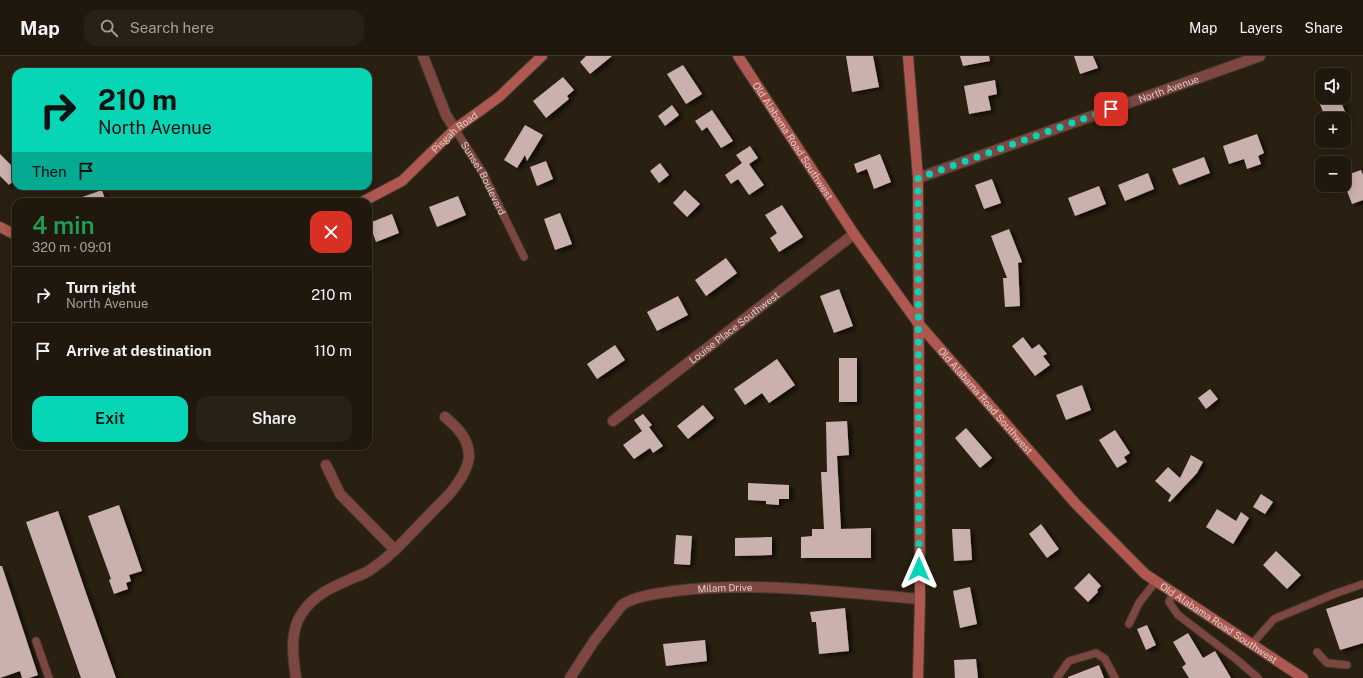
<!DOCTYPE html>
<meta charset="utf-8">
<style>
body{margin:0;font-family:"Public Sans",sans-serif;background:#282116;color:#f1f3f6;height:100vh;display:flex;flex-direction:column;font-size:15px;white-space:nowrap}
*{box-sizing:border-box;margin:0}
p{font-size:13px;color:#a2a09d}
.icon{flex:none;width:22px;height:22px;fill:none;stroke:currentColor;stroke-width:2;stroke-linecap:round;stroke-linejoin:round}
.map{position:relative;flex:1;overflow:hidden}
.drawer{position:absolute;left:12px;top:142px;width:360px;height:252px;display:flex;flex-direction:column;background:#20180d;border-radius:12px;box-shadow:0 2px 10px #0003,0 0 0 1px #3d372e}
.drawer>*{flex:none}
.guide{position:absolute;left:12px;top:12px;width:360px;height:122px;border-radius:12px;box-shadow:0 2px 10px #0003,0 0 0 1px #3d372e;background:#06d5b6;color:#111;overflow:hidden}
.tools{position:absolute;left:1315px;top:12px;display:grid;gap:8px}
.tools a{display:grid;place-items:center;width:36px;height:36px;border-radius:8px;background:#20180d;box-shadow:0 2px 10px #0003,0 0 0 1px #3d372e;font-size:20px}
.pin{position:absolute;display:grid;place-items:center;width:34px;height:34px;color:#fff;margin:-17px;border-radius:8px;box-shadow:0 2px 6px #0006}
.me{position:absolute;width:44px;margin:-22px;rotate:0deg;stroke-linejoin:round;filter:drop-shadow(0 0 3px #0008)}
.turn{display:flex;align-items:center;gap:14px;height:84px;padding:0 20px;font-size:18px}
.turn .icon{width:52px;height:52px;stroke-width:2.5}
.turn b{display:block;font-size:28px;line-height:34px}
.then{display:flex;align-items:center;height:38px;padding:0 20px;background:#0003;gap:8px;font-size:15px}
.round{display:grid;place-items:center;flex:none;width:42px;height:42px;border-radius:12px;background:#282116}
.summary{display:flex;align-items:center;justify-content:space-between;height:68px;padding:0 20px}
h1{font-size:24px;font-weight:600;line-height:30px;color:#1e9e55}
.primary-button{display:flex;gap:8px;margin-top:auto;padding:8px 20px}
.primary-button a{flex:1;height:46px;border-radius:12px;background:#06d5b6;color:#111;font-size:16px;font-weight:600;line-height:46px;text-align:center}
.primary-button a+a{background:#282116;color:#f1f3f6}
ul{padding:0;list-style:none}
li{display:flex;align-items:center;gap:12px;height:56px;padding:0 20px;border-top:1px solid #3d372e}
li div{flex:1}
li b{display:block;font-size:15px}
li em{font-style:normal}
header{display:flex;align-items:center;gap:24px;box-sizing:border-box;height:56px;padding:0 20px;background:#20180d;border-bottom:1px solid #3d372e}
header strong{font-size:19px}
nav{display:flex;gap:22px;margin-inline-start:auto;font-size:14px}
.search{width:280px;height:36px;background:#282116;display:flex;align-items:center;gap:10px;box-sizing:border-box;padding:0 14px;border-radius:12px;color:#a2a09d;font-size:15px}
.map>svg:first-child{display:block}
.building{fill:#cbb1ae;filter:url(#shadow)}
.lines{fill:none;stroke-linecap:round;stroke-linejoin:round}
.lane-casing{stroke:#463c2e;stroke-width:9}
.street-casing{stroke:#463c2e;stroke-width:12}
.secondary-casing{stroke:#463c2e;stroke-width:12}
.lane{stroke:#7d4641;stroke-width:7}
.street{stroke:#7d4641;stroke-width:10}
.secondary{stroke:#af5852;stroke-width:10}
.route{stroke:#06d5b6;stroke-width:7;stroke-dasharray:0 12.6}
.labels{text-anchor:middle;stroke-width:4;stroke-linejoin:round;paint-order:stroke}
.street-label{font-size:10px;fill:#d8d2c8;stroke:#0f0b05}
</style>
<header>
<strong>Map</strong>
<div class="search"><svg class="icon" aria-label="search" viewBox="0 0 24 24"><circle cx="10" cy="10" r="6"/><path d="M15 15l6 6"/></svg>Search here</div>
<nav><a>Map</a><a>Layers</a><a>Share</a></nav>
</header>
<div class="map">
<svg width="1363" height="622" viewBox="0 0 1363 622">
<defs>
<filter id="shadow"><feDropShadow dx="4" dy="2.5" stdDeviation="2" flood-color="#0009"/></filter>
</defs>
<rect width="100%" height="100%" fill="#2a2011"/>
<g class="building">
<polygon points="586,0 612,0 590,18 580,6"/>
<polygon points="846,0 873,0 879,31 852,36"/>
<polygon points="960,0 989,0 990,5 963,10"/>
<polygon points="1074,0 1093,0 1098,12 1080,18"/>
<polygon points="683,9 702,38 686,48 667,18"/>
<polygon points="563,21 574,34 567,40 569,43 546,62 533,45"/>
<polygon points="995,24 997,38 988,40 991,54 969,58 964,30"/>
<polygon points="1317,41 1339,41 1348,63 1326,63"/>
<polygon points="672,49 679,59 665,70 658,60"/>
<polygon points="712,54 733,85 721,92 707,71 702,75 695,65"/>
<polygon points="525,69 543,79 527,105 525,99 517,112 504,104"/>
<polygon points="1257,78 1264,97 1258,100 1261,108 1247,113 1244,103 1229,108 1223,90"/>
<polygon points="750,90 758,102 749,108 764,129 749,139 738,123 731,128 725,119 742,107 736,99"/>
<polygon points="0,98 16,114 16,122 9,129 0,120"/>
<polygon points="880,98 891,126 874,133 867,113 857,117 854,108"/>
<polygon points="1204,101 1210,117 1179,129 1172,113"/>
<polygon points="546,105 553,123 537,130 530,111"/>
<polygon points="660,107 669,119 659,127 650,115"/>
<polygon points="1361,114 1363,119 1363,144 1352,148 1344,127 1344,120"/>
<polygon points="1148,117 1154,133 1125,145 1118,129"/>
<polygon points="992,123 1001,147 984,153 975,129"/>
<polygon points="1099,130 1106,148 1075,160 1068,142"/>
<polygon points="102,134 106,146 71,146 71,145"/>
<polygon points="685,134 700,148 687,161 673,147"/>
<polygon points="458,140 466,159 437,171 429,151"/>
<polygon points="782,149 803,181 779,196 770,182 777,177 765,159"/>
<polygon points="560,157 572,188 555,194 544,163"/>
<polygon points="392,158 399,177 376,186 369,167"/>
<polygon points="1009,173 1022,206 1018,207 1020,250 1005,251 1003,222 1007,222 991,180"/>
<polygon points="726,202 737,217 706,240 695,224"/>
<polygon points="839,233 853,270 834,277 820,240"/>
<polygon points="678,240 688,259 657,275 647,256"/>
<polygon points="1023,281 1032,293 1039,288 1047,298 1043,300 1050,309 1035,320 1012,290"/>
<polygon points="615,289 625,304 597,323 587,308"/>
<rect x="839" y="302" width="18" height="44"/>
<polygon points="777,303 795,329 769,347 762,337 745,349 734,333"/>
<polygon points="1082,329 1091,354 1066,364 1056,339"/>
<polygon points="1210,333 1218,343 1206,353 1198,342"/>
<polygon points="703,349 714,362 688,383 677,370"/>
<polygon points="643,358 652,369 649,371 663,390 653,397 650,392 634,403 623,389 642,375 634,364"/>
<polygon points="847,365 849,399 837,400 841,473 871,472 871,502 801,502 801,481 812,480 812,473 824,473 821,416 827,416 826,366"/>
<polygon points="966,372 992,402 980,412 955,382"/>
<polygon points="1115,374 1130,397 1124,401 1127,406 1117,412 1099,384"/>
<polygon points="1191,399 1203,406 1197,417 1170,446 1168,445 1171,439 1155,425 1168,411 1180,422"/>
<polygon points="748,427 789,429 789,443 779,443 779,449 766,448 766,445 748,444"/>
<polygon points="1261,438 1273,446 1265,458 1253,451"/>
<polygon points="119,449 142,515 129,519 131,525 126,527 128,533 114,538 109,524 111,523 88,460"/>
<polygon points="1217,453 1236,465 1241,456 1249,462 1233,488 1206,471"/>
<polygon points="58,455 85,534 116,622 81,622 26,466"/>
<polygon points="1041,468 1059,493 1047,502 1029,478"/>
<polygon points="952,473 970,473 972,504 954,505"/>
<polygon points="676,479 692,480 690,509 674,508"/>
<polygon points="772,481 772,499 735,500 735,482"/>
<polygon points="1276,495 1301,519 1287,533 1263,509"/>
<polygon points="0,510 2,510 38,619 29,622 22,622 20,615 0,622"/>
<polygon points="1089,517 1101,530 1097,534 1098,536 1088,546 1074,532"/>
<polygon points="970,531 977,568 960,572 953,535"/>
<polygon points="1363,541 1363,587 1340,594 1326,553"/>
<polygon points="845,552 849,595 819,598 816,566 812,566 810,556"/>
<polygon points="1147,569 1156,589 1146,594 1137,573"/>
<polygon points="1188,577 1203,602 1215,595 1231,622 1189,622 1182,611 1186,608 1173,586"/>
<polygon points="705,584 707,605 666,610 663,588"/>
<polygon points="976,603 978,622 955,622 954,604"/>
<polygon points="1099,609 1104,622 1068,622 1068,621"/>
</g>
<g class="lines">
<g class="lane-casing">
<g id="lane">
<path id="s1" d="M455 73 483 117 524 201"/>
<polyline points="1173,536 1169,546 1178,559 1236,603 1258,622"/>
<polyline points="1129,568 1139,547 1156,525"/>
<polyline points="36,585 49,622"/>
<polyline points="1252,588 1274,563 1334,538 1363,528"/>
<polyline points="1317,596 1327,607 1347,609"/>
<polyline points="1057,622 1069,605 1096,597 1105,603 1115,622"/>
</g>
</g>
<g class="street-casing">
<g id="street">
<polyline points="423,0 446,59 455,73"/>
<path id="s2" d="M918 122 1260 0"/>
<path id="s3" d="M613 365 854 178"/>
<polyline points="326,409 340,438 395,494"/>
<path d="M296 622C293 601 289 576 302 557 314 539 332 531 351 523 357 520 365 518 370 514 393 499 411 477 430 458 438 449 448 441 455 431 461 423 468 411 469 401 469 383 458 372 445 361"/>
<path id="s4" d="M570 622 594 585 622 549C638 539 656 538 674 535 755 525 838 536 920 543"/>
</g>
</g>
<g class="secondary-casing">
<g id="secondary">
<path id="s5" d="M738 0 854 178 918 267 1075 447 1145 518 1303 622"/>
<polyline points="908,0 918,122 920,543 918,622"/>
<path id="s6" d="M362 146 402 125 455 73 499 41 542 0"/>
<polyline points="0,171 16,179"/>
</g>
</g>
<use href="#lane" class="lane"/>
<use href="#street" class="street"/>
<use href="#secondary" class="secondary"/>
</g>
<g class="lines">
<polyline class="route" points="919,513 918,122 1111,53"/>
</g>
<g class="labels">
<g class="street-label">
<text dy="4" stroke="none"><textPath href="#s2" startOffset="266">North Avenue</textPath></text>
<text dy="4" stroke="none"><textPath href="#s6" startOffset="117">Pisgah Road</textPath></text>
<text dy="4" stroke="none"><textPath href="#s5" startOffset="101">Old Alabama Road Southwest</textPath></text>
<text dy="4" stroke="none"><textPath href="#s1" startOffset="57">Sunset Boulevard</textPath></text>
<text dy="4" stroke="none"><textPath href="#s3" startOffset="153">Louise Place Southwest</textPath></text>
<text dy="4" stroke="none"><textPath href="#s5" startOffset="425">Old Alabama Road Southwest</textPath></text>
<text dy="4" stroke="none"><textPath href="#s4" startOffset="195">Milam Drive</textPath></text>
<text dy="4" stroke="none"><textPath href="#s5" startOffset="749">Old Alabama Road Southwest</textPath></text>
</g>
</g>
</svg>
<div class="tools">
<a><svg class="icon" aria-label="sound" viewBox="0 0 24 24"><path d="M4 9h4l5-4v14l-5-4H4zM17 9q2 3 0 6"/></svg></a>
<a>+</a>
<a>−</a>
</div>
<div class="pin" style="left:1111px;top:53px;background:#d93025"><svg class="icon" aria-label="arrive" viewBox="0 0 24 24"><path d="M6 21V4h12l-3 4 3 4H6"/></svg></div>
<svg class="me" style="left:919px;top:513px" viewBox="-20 -20 40 40"><path d="M0-17L14 15 0 8-14 15z" fill="#06d5b6" stroke="#fff" stroke-width="4"/></svg>
<div class="guide">
<div class="turn"><svg class="icon" aria-label="right" viewBox="0 0 24 24"><path d="M7 20v-9h11M14 6l5 5-5 5"/></svg><div><b>210 m</b>North Avenue</div></div>
<div class="then">Then<svg class="icon" aria-label="arrive" viewBox="0 0 24 24"><path d="M6 21V4h12l-3 4 3 4H6"/></svg></div>
</div>
<section class="drawer">
<div class="summary"><div><h1>4 min</h1><p>320 m · 09:01</p></div><a class="round" style="background:#d93025;color:#fff"><svg class="icon" aria-label="close" viewBox="0 0 24 24"><path d="M6 6l12 12M18 6L6 18"/></svg></a></div>
<ul>
<li><svg class="icon" aria-label="right" viewBox="0 0 24 24"><path d="M7 20v-9h11M14 6l5 5-5 5"/></svg><div><b>Turn right</b><p>North Avenue</p></div><em>210 m</em></li>
<li><svg class="icon" aria-label="arrive" viewBox="0 0 24 24"><path d="M6 21V4h12l-3 4 3 4H6"/></svg><div><b>Arrive at destination</b></div><em>110 m</em></li>
</ul>
<div class="primary-button"><a>Exit</a><a>Share</a></div>
</section>
</div>
